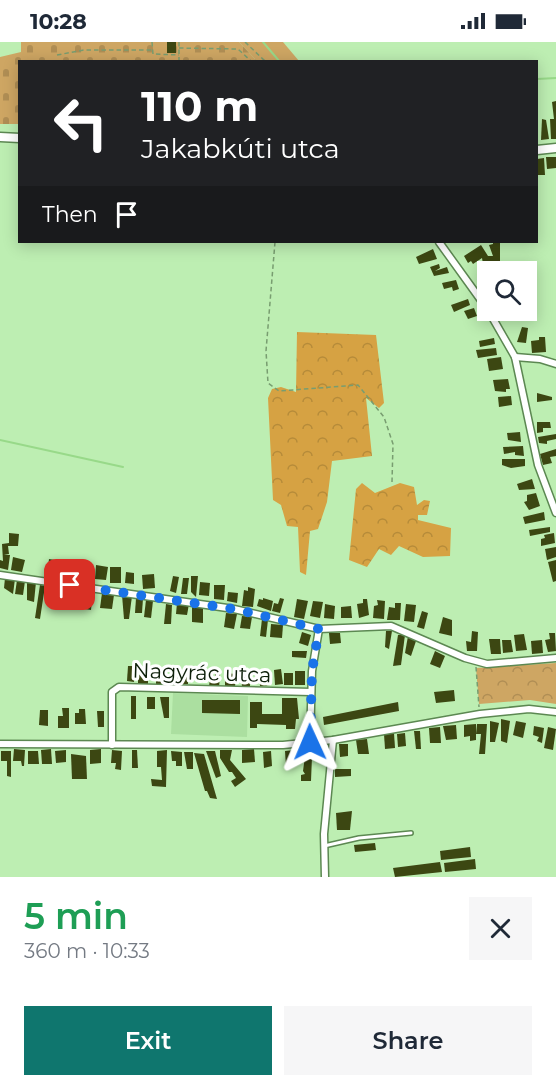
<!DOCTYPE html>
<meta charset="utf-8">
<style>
body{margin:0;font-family:Montserrat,sans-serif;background:#f6f6f7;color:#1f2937;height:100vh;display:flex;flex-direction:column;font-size:22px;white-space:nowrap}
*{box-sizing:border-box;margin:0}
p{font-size:20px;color:#747a83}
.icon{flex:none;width:33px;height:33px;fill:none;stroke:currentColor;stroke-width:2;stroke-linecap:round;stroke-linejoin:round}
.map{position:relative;height:835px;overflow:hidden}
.side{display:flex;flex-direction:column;background:#fff;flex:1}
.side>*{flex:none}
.guide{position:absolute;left:18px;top:18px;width:520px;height:183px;border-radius:0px;box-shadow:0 3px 15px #0003;background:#202124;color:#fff;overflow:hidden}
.controls{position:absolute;left:477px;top:219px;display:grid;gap:12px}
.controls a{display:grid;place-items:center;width:60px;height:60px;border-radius:0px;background:#fff;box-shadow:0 3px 15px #0003;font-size:30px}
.pin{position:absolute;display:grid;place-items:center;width:51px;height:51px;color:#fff;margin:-26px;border-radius:12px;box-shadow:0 3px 9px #0006}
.me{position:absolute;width:66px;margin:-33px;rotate:359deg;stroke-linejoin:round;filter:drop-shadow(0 0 4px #0008)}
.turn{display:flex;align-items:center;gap:21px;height:126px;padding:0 24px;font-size:27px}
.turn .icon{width:78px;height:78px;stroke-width:2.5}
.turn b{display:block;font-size:42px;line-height:51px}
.then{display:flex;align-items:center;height:57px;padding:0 24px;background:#0003;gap:12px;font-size:22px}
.round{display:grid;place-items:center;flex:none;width:63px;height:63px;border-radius:0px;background:#f6f6f7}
.head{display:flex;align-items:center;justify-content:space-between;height:102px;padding:0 24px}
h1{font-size:36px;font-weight:600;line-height:45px;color:#1e9e55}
.primary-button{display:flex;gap:12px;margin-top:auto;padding:12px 24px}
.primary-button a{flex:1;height:69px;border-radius:0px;background:#0f766e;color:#fff;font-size:24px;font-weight:600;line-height:69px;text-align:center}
.primary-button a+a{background:#f6f6f7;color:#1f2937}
.status{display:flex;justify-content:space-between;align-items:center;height:42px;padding:0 30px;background:#fff;direction:ltr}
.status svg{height:16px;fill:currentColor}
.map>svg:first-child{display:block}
.built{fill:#abdfa0}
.grass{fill:#cea663}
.forest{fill:url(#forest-crowns)}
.cemetery{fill:url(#cemetery-stones)}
.park{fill:url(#park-crowns)}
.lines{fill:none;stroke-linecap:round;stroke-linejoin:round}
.stream{stroke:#98d989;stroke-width:2}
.building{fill:#3c4712}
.service-casing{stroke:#5c8852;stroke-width:6}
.minor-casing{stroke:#5c8852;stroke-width:9}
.secondary-casing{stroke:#5c8852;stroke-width:11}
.path{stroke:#789d70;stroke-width:1.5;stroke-dasharray:4.5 3;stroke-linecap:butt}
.service{stroke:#fff;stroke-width:3}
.minor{stroke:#fff;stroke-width:6}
.secondary{stroke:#fff;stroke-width:8}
.route{stroke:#1a73e8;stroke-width:10;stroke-dasharray:0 18}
.labels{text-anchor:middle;stroke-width:6;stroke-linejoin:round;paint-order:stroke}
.street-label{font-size:21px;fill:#0c1e08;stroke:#fff}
</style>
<div class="status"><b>10:28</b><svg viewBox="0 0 49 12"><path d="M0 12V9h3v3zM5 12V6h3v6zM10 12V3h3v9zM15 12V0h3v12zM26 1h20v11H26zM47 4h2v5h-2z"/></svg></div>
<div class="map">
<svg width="556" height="835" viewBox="0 0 556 835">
<defs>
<pattern id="forest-crowns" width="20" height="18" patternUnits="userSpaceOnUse" patternTransform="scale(1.5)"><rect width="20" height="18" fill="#d6a243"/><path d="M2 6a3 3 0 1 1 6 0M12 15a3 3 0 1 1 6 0" fill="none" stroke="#b68b39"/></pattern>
<pattern id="cemetery-stones" width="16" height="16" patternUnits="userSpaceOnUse" patternTransform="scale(1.5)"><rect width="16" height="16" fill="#cea663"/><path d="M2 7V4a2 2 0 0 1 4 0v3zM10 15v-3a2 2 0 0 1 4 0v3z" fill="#b08e54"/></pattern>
<pattern id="park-crowns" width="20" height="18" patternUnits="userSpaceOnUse" patternTransform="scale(1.5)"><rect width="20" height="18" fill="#cea663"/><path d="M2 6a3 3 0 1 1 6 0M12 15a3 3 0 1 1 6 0" fill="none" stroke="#b08e54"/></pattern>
</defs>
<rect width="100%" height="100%" fill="#bdeeb2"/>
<polygon class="built" points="173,651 248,654 247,695 171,692"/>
<polygon class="grass" points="239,0 283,0 299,19 257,19"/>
<g class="forest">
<polygon points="297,290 376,293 384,361 379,366 366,356 372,414 332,419 327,460 318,487 310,489 306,533 300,530 298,485 287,484 281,463 273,458 268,356 272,347 281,345 296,350"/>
<polygon points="362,441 375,451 400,441 414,445 417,463 424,458 430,459 427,473 418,473 418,478 451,486 450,514 423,515 399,504 391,513 379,507 367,525 349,518 356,447"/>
</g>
<polygon class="cemetery" points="21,0 239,0 257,19 20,20 19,82 0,82 0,15 21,10"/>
<polygon class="park" points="556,621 556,662 530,658 479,662 476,626"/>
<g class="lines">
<g class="stream">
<polyline points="263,0 280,20"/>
<polyline points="537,37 556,36"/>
<polyline points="0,398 123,425"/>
</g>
</g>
<g class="building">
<rect x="167" y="0" width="9" height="11"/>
<polygon points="556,59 556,97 551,97 550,77 554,77 552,60"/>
<polygon points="542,77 546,78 549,97 541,98"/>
<polygon points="546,115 556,115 556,126 547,127"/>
<polygon points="544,116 545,133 537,133 537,117"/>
<polygon points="493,200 500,200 500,228 484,228 482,216 473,222 471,219 468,221 464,214 481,203 488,214 493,214 489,203 493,202"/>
<polygon points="433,207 437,217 419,222 416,215"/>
<polygon points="439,222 440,226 435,229 447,225 449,231 434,234 430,225"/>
<polygon points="456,238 459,247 453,249 452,245 444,247 442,241"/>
<polygon points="468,257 470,263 454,270 451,263"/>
<polygon points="474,266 477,274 468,277 464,269"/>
<polygon points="507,268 517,268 516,279 506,278"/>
<polygon points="522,285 528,286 526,301 517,300"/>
<polygon points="539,295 545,295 546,310 532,311 531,299 539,298"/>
<polygon points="494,296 495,302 480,305 479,299"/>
<polygon points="496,306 497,313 478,316 476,308"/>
<polygon points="501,315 503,327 489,329 487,317"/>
<polygon points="508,337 510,347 506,347 506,350 495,349 493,338"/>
<polygon points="537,351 552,355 552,358 537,360"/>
<polygon points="511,354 512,363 499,365 498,355"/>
<polygon points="537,380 550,380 551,386 543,386 543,390 537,391"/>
<polygon points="520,390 521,400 508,398 507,391"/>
<polygon points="556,392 556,397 547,399 547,402 539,401 538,395"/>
<polygon points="523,404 524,414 515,413 515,410 504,412 503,405"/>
<polygon points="556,407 556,414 550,415 552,421 543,423 540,412"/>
<polygon points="502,417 525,417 525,424 511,426 502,423"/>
<polygon points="532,437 535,447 519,448 517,442"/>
<polygon points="536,451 540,464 529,468 524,460 527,459 527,453"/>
<polygon points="544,470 545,478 525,482 523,475"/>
<polygon points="550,485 550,490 530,494 529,488"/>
<polygon points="9,491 19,492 18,504 8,504 9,512 4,513 10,513 8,528 0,526 0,518 3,519 2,502 9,501"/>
<polygon points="554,491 555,501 541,504 541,497 545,496 544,493"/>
<polygon points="556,505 556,515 547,518 545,507"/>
<polygon points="13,515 25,518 22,530 11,528"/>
<polygon points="49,517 61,519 59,534 47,532"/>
<polygon points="556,518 556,539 553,540 548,520"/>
<polygon points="64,521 76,522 74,535 62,534"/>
<polygon points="81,521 91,521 89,536 79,535"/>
<polygon points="96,523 108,525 106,538 95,537"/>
<rect x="110" y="525" width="11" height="16"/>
<polygon points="126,530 134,531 134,542 125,541"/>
<polygon points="154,532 155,546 143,547 142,533"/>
<polygon points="173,534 179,535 176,551 170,549"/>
<polygon points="191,534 198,534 196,555 191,550"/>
<polygon points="5,536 15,537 13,552 4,546"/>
<polygon points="183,536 189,536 187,552 181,552"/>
<polygon points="17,538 25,539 23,553 15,552"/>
<polygon points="27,540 36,540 34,560 27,558"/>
<polygon points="200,540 210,541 209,554 199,553"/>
<polygon points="47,542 57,544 55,559 45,558"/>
<polygon points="40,543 45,544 40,577 35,576"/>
<polygon points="214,543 225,543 224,558 214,557"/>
<polygon points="64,545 75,547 73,567 68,566 68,558 63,557"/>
<polygon points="248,545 255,547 253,565 242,564 244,548 248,549"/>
<polygon points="80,549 93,550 91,568 84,567 85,559 78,558"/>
<polygon points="228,550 238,551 237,561 227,559"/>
<polygon points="102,551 114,553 112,567 100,566"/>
<polygon points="122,553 132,554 129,577 124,577"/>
<polygon points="136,556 143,556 142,571 135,571"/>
<polygon points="263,556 273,559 271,569 257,564 259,557 263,558"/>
<polygon points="280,556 284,557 280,571 272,569 274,561 278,562"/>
<polygon points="297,557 308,559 304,577 294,575"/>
<polygon points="363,557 367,557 369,573 359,576 357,562 363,561"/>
<polygon points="146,558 153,559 151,576 144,575"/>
<polygon points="377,558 385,559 384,577 373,576 374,564 378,563"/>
<polygon points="313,559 323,560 320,576 310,574"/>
<polygon points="177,561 189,562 187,573 176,572"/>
<polygon points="395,561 401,561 400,578 387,578 389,565 395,566"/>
<polygon points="166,562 172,563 171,582 164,582"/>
<polygon points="325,562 335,564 334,577 324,576"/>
<polygon points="406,562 416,563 414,580 404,579"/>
<polygon points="351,564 352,576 341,576 341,565"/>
<polygon points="192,565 203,566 203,581 192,580"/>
<polygon points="422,569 428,571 424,587 417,585"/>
<polygon points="226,571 237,572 234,587 224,585"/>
<polygon points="242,574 252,575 250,587 240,586"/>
<polygon points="443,575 452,578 452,594 439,591"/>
<polygon points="262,577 268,578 266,595 260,594"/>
<polygon points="271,582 283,583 282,596 270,595"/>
<polygon points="386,589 392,589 389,607 385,605"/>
<polygon points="472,589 478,590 477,609 467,609 466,599 471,600"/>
<polygon points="302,590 311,593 308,604 299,601"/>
<polygon points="329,591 340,591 341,601 330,602"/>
<polygon points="549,591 555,591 556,609 548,610 545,598 550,597"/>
<polygon points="524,592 527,608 516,609 514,593"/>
<polygon points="398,593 405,593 401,623 393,624"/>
<polygon points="408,594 417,596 411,614 405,611"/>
<polygon points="489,597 500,597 501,612 491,612"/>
<polygon points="502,598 511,598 513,610 503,611"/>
<polygon points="542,598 543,611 532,612 531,599"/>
<polygon points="292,609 307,609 306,616 292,615"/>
<polygon points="435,609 445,614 440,626 430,622"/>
<polygon points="128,624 135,624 134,640 127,639"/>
<polygon points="281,627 283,642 275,643 274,628"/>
<polygon points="270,629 271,643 260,644 259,630"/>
<rect x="295" y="629" width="10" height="14"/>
<rect x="156" y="630" width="10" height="13"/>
<rect x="177" y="631" width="11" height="11"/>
<polygon points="215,631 220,632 219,646 209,645 210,635 215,636"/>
<polygon points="225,631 236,632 235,645 225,644"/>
<polygon points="241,631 249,631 250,644 242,645"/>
<rect x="284" y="631" width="9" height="12"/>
<rect x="138" y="632" width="10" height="10"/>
<polygon points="454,648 455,659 436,661 434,650"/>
<rect x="131" y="654" width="5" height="23"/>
<rect x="147" y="655" width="8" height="12"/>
<polygon points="160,655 169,655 169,676 164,676"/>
<polygon points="282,656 297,656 299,677 296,677 295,687 286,687 286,683 257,682 257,686 250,686 250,660 262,660 262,672 282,672"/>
<polygon points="202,658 240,658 240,672 202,671"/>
<polygon points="398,660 399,669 324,683 323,675"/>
<polygon points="62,666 69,666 69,686 58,686 58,674 63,674"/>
<polygon points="79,667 85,667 86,682 75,682 75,671 79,671"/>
<polygon points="40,668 48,668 48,684 39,683"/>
<polygon points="97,669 104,669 104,685 98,685"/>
<polygon points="501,677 510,679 507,701 501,699"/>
<polygon points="490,679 499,681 495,700 490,700"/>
<polygon points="516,679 526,681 523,696 513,693"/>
<polygon points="476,682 476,698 470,699 470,694 464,695 464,683"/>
<polygon points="477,682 487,682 485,712 479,712 481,692 476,692"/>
<polygon points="456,683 457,697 446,698 443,684"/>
<polygon points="534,684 544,686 542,701 537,699 539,695 533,693"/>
<polygon points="440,685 441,701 430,701 429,686"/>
<polygon points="548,685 556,687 553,708 544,706"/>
<polygon points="414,689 420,689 421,707 416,707"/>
<polygon points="394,691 395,706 385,707 384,692"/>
<polygon points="405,691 406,704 398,705 397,692"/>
<polygon points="367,697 369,712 358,712 356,698"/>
<polygon points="339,702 348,702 348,714 340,715"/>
<polygon points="14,707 25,708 24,724 22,724 21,719 13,719"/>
<polygon points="51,707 52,722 42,722 41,708"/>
<polygon points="101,707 101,721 90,722 90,708"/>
<polygon points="254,707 255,720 242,721 242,708"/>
<polygon points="66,708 66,720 56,721 55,709"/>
<polygon points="112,708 122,709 121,728 115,727 116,721 111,721"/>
<polygon points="132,708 137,708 138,726 132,726"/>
<polygon points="167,708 166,745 152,744 151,737 162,738 161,725 157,725 157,709"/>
<polygon points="220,708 232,708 230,718 246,737 235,745 231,739 236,736 232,730 229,730 220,716"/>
<polygon points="296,708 297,723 286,724 285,709"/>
<polygon points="1,709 11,709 11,735 7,734 7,719 1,719"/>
<polygon points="28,709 38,709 39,722 28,722"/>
<polygon points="171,709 182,710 182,724 176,724 176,719 172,719"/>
<polygon points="206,709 215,709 221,734 216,736"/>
<polygon points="271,709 272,724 264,726 263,710"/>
<polygon points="184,710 193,710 193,727 187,727"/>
<polygon points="194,711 204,712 217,757 210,756 207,749 205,749"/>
<polygon points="71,712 86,714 87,737 72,737"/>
<polygon points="305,714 312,715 311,739 301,739 301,733 305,732 303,729"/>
<polygon points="335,727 351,727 351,734 335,735"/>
<polygon points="352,769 350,788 337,788 336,771"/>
<polygon points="375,801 376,808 355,810 354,803"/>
<polygon points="470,805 471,815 441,818 440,809"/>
<polygon points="475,817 476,827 445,830 444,821"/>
<polygon points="440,820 442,830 395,835 393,826"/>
</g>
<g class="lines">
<g class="service-casing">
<polyline id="service" points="324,804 359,796 411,791"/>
</g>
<g class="minor-casing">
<g id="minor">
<polyline points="439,200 488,268"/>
<polyline points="488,268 515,315 538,423 556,471"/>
<polyline points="515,315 540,317 556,322"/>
<polyline points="0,533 234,567 319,587 391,584 465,616 487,622 556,616"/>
<polyline points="310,700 312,629 319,587"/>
<polyline points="0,702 283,703 333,698 480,672 529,667 556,670"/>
<polyline points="112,703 112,650 119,645 311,650"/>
<polyline points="325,835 324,792 333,698"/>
</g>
</g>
<g class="secondary-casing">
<g id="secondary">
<polyline points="0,95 20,96"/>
<polyline points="537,108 556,106"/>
</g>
</g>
<g class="path">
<polyline points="152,0 153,12 179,13"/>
<polyline points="179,0 179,20"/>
<polyline points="245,0 266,20"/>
<polyline points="179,6 238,7 252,20"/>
<polyline points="57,13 84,8 153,8"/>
<polyline points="275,200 266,309 268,341 279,349 358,343 384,375 393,402 392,440"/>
<polyline points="476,625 479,665"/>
</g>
<use href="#service" class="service"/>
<use href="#minor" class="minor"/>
<use href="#secondary" class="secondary"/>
</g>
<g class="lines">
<polyline class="route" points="70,543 234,567 319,587 312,629 310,700"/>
</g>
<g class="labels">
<g class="street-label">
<text transform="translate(202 631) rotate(2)" y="7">Nagyrác utca</text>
</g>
</g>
</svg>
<div class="controls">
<a><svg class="icon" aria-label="search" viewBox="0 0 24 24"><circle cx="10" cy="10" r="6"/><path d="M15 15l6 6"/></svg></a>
</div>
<div class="pin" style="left:70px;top:543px;background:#d93025"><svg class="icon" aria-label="arrive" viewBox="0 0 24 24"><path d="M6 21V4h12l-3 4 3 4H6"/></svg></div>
<svg class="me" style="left:310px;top:700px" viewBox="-20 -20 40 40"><path d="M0-17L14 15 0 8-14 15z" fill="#1a73e8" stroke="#fff" stroke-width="4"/></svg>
<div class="guide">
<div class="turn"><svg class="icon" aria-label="left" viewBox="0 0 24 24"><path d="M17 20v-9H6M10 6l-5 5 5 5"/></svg><div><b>110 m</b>Jakabkúti utca</div></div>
<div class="then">Then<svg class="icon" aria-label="arrive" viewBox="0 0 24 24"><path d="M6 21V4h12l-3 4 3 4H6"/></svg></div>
</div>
</div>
<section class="side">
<div class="head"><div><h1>5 min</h1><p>360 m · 10:33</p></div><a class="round"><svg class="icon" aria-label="close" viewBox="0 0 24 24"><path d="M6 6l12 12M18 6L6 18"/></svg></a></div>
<div class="primary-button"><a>Exit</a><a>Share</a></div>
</section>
